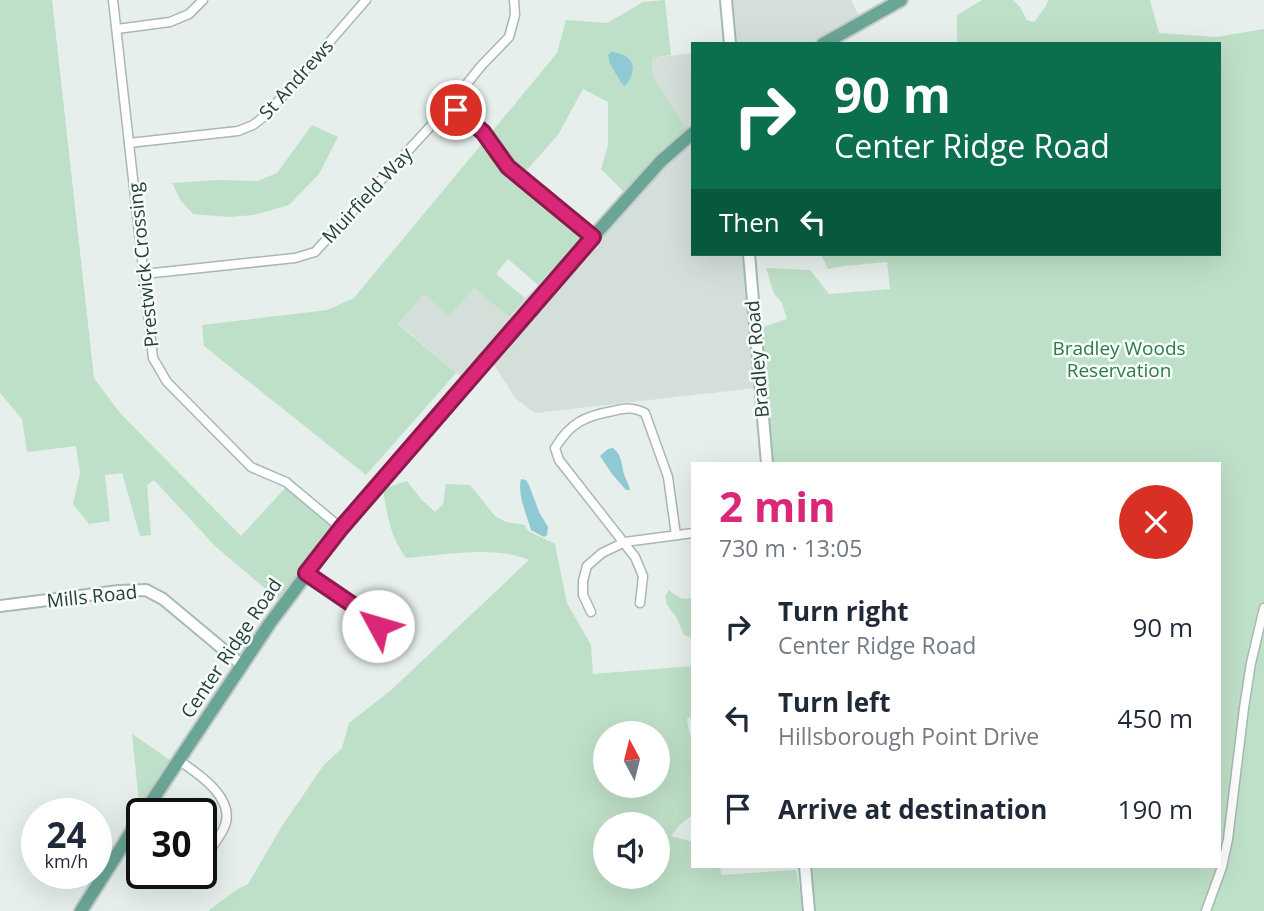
<!DOCTYPE html>
<meta charset="utf-8">
<style>
body{margin:0;font-family:"Open Sans",sans-serif;background:#f6f6f7;color:#1f2937;height:100vh;display:flex;flex-direction:column;font-size:26px;white-space:nowrap}
*{box-sizing:border-box;margin:0}
p{font-size:23px;color:#747a83}
.icon{flex:none;width:38px;height:38px;fill:none;stroke:currentColor;stroke-width:2;stroke-linecap:round;stroke-linejoin:round}
.map{position:relative;flex:1;overflow:hidden}
.side{position:absolute;left:691px;top:462px;width:530px;height:406px;display:flex;flex-direction:column;background:#fff;border-radius:0px;box-shadow:0 7px 28px #0002}
.side>*{flex:none}
.hud{position:absolute;left:691px;top:42px;width:530px;height:214px;border-radius:0px;box-shadow:0 7px 28px #0002;background:#0b6e4f;color:#fff;overflow:hidden}
.needle{width:46px;rotate:353deg}
.fabs{position:absolute;left:593px;top:721px;display:grid;gap:14px}
.fabs a{display:grid;place-items:center;width:77px;height:77px;border-radius:50%;background:#fff;box-shadow:0 7px 28px #0002;font-size:35px}
.speed{position:absolute;left:21px;top:798px;display:flex;gap:14px;font-size:35px;font-weight:700;text-align:center}
.speed>*{display:grid;place-content:center;width:91px;height:91px;border-radius:50%;background:#fff;box-shadow:0 7px 28px #0002;line-height:1}
.speed small{font-size:18px;font-weight:400}
.speed .limit{border:4px solid #111;border-radius:10px;background:#fff;color:#111}
.pin{position:absolute;display:grid;place-items:center;width:60px;height:60px;color:#fff;margin:-30px;border:4px solid #fff;border-radius:50%;box-shadow:0 2px 7px #0007}
.me{position:absolute;width:77px;margin:-38px;rotate:309deg;stroke-linejoin:round;filter:drop-shadow(0 0 5px #0008)}
.turn{display:flex;align-items:center;gap:24px;height:147px;padding:0 28px;font-size:32px}
.turn .icon{width:91px;height:91px;stroke-width:2.5}
.turn b{display:block;font-size:49px;line-height:60px}
.then{display:flex;align-items:center;height:66px;padding:0 28px;background:#0003;gap:14px;font-size:26px}
.round{display:grid;place-items:center;flex:none;width:74px;height:74px;border-radius:37px;background:#f6f6f7}
.summary{display:flex;align-items:center;justify-content:space-between;height:119px;padding:0 28px}
h1{font-size:42px;font-weight:700;line-height:52px;color:#db2777}
ul{padding:0;list-style:none}
li{display:flex;align-items:center;gap:21px;height:91px;padding:0 28px}
li div{flex:1}
li b{display:block;font-size:26px}
li em{font-style:normal}
.map>svg:first-child{display:block}
.built{fill:#d4dfda}
.green{fill:#bfe0c8;fill-rule:evenodd}
.water{fill:#8ec9d4}
.lines{fill:none;stroke-linecap:round;stroke-linejoin:round}
.street-casing{stroke:#a8b8b2;stroke-width:11}
.secondary-casing{stroke:#a4bbb3;stroke-width:14}
.primary-casing{stroke:#c2cac8;stroke-width:16}
.street{stroke:#fff;stroke-width:8}
.secondary{stroke:#fff;stroke-width:10}
.primary{stroke:#6aa596;stroke-width:12}
.route-casing{stroke:#8e194d;stroke-width:18}
.route{stroke:#db2777;stroke-width:12}
.labels{text-anchor:middle;stroke-width:5;stroke-linejoin:round;paint-order:stroke}
.street-label{font-size:19px;fill:#24423a;stroke:#f7fbf9}
.park-label{font-size:19px;fill:#2d7a4b;stroke:#f7fbf9}
</style>
<div class="map">
<svg width="1264" height="911" viewBox="0 0 1264 911">
<rect width="100%" height="100%" fill="#e6efeb"/>
<g class="built">
<polygon points="722,0 851,0 860,18 818,44 726,44"/>
<polygon points="693,53 693,254 744,254 756,388 535,413 515,398 491,360 471,383 456,373 398,323 424,294 474,288 509,317 525,298 627,195 652,75 652,58"/>
</g>
<g class="green">
<polygon points="0,0 52,0 94,378 120,413 241,536 286,487 336,529 280,601 215,546 154,480 147,485 151,535 140,536 122,473 105,475 110,521 89,524 73,504 80,473 76,446 27,452 22,419 0,393"/>
<polygon points="665,0 671,55 652,58 652,75 688,132 627,195 601,169 608,145 608,102 583,89 558,135 517,181 583,238 538,285 508,259 496,274 525,298 509,317 474,288 449,316 424,294 398,324 456,373 366,475 204,346 202,325 327,310 354,298 557,53 566,20 607,23 643,2"/>
<polygon points="982,0 1013,0 1020,7 1027,20 1034,22 1046,6 1048,0 1150,0 1159,33 1216,37 1264,29 1264,911 809,911 805,869 822,866 1220,866 1220,464 772,464 760,328 787,319 782,303 774,294 766,268 810,270 829,294 890,289 887,262 845,266 828,269 821,254 1220,254 1220,44 957,44 957,15"/>
<polygon points="312,125 338,137 319,174 289,205 254,215 230,217 193,214 181,201 172,183 217,180 257,181 277,173"/>
<path d="M407 481 421 499 435 512 443 504 446 484 470 485 495 516 506 522 525 525 528 531 555 544 567 603 591 645 593 674 693 666V715L687 719 689 731 693 740V814L679 826 671 836 693 842V866H720L721 875 796 870 804 911H208L236 890 248 884 282 826 323 766 342 748 349 723 390 691 529 560C494 545 444 555 406 558 390 537 387 514 383 489ZM606 733H658V786H606ZM606 824H658V877H606Z"/>
<path d="M669 590C676 596 683 602 693 597V638L684 635 677 618 667 605 665 596Z"/>
<polygon points="132,734 173,762 139,808 139,802"/>
</g>
<g class="water">
<path d="M611 52C634 54 639 69 625 86L622 84 610 64 608 55Z"/>
<path d="M613 448C623 456 621 466 625 477 627 481 629 485 630 490H626L612 474 600 456 608 449Z"/>
<path d="M521 479 526 480 529 485 539 512 548 527 547 535 544 537 531 530C527 515 517 495 521 479Z"/>
</g>
<g class="lines">
<g class="street-casing">
<g id="street">
<polyline points="113,0 153,358 167,382 251,467 286,482 341,528"/>
<polyline points="117,29 170,22 189,14 203,0"/>
<polyline points="450,105 483,132 508,167 593,237"/>
<polyline points="129,143 238,131 253,125 266,115 366,0"/>
<polyline points="144,274 295,258 315,252 450,105 481,66 509,37 515,15 514,0"/>
<path d="M306 573C321 583 336 594 351 604 358 608 365 610 371 616L378 626 388 627 396 620 395 609 392 605 382 606 378 612 371 616"/>
<path d="M640 603 643 576 635 557 559 460 555 448C570 423 585 416 613 411 626 408 633 407 645 413L668 477 676 535"/>
<polyline points="591,612 583,595 583,581 587,566 602,553 625,542 693,533"/>
<path d="M178 760C199 774 239 800 223 830 217 841 208 852 201 863"/>
<path d="M157 873C169 883 182 883 194 873"/>
<polyline points="1206,911 1222,867 1228,839 1244,708 1251,663 1264,608"/>
</g>
</g>
<g class="secondary-casing">
<g id="secondary">
<polyline points="726,0 730,44"/>
<polyline points="749,254 767,464"/>
<polyline points="0,606 119,591 146,590 163,599 242,665"/>
<polyline points="805,866 809,911"/>
</g>
</g>
<g class="primary-casing">
<g id="primary">
<polyline points="823,44 901,0"/>
<polyline points="143,814 270,623 341,528 593,237 661,161 693,133"/>
<polyline points="81,911 142,815"/>
</g>
</g>
<use href="#street" class="street"/>
<use href="#secondary" class="secondary"/>
<use href="#primary" class="primary"/>
</g>
<g class="lines">
<g class="route-casing">
<polyline id="route" points="378,626 370,615 363,610 353,605 306,573 341,528 593,237 508,167 483,132 456,110"/>
</g>
<use href="#route" class="route"/>
</g>
<g class="labels">
<g class="street-label">
<text transform="translate(296 79) rotate(-48)" y="7">St Andrews</text>
<text transform="translate(367 195) rotate(-47)" y="7">Muirfield Way</text>
<text transform="translate(143 265) rotate(-96)" y="7">Prestwick Crossing</text>
<text transform="translate(757 359) rotate(-95)" y="7">Bradley Road</text>
<text transform="translate(92 596) rotate(-6)" y="7">Mills Road</text>
<text transform="translate(231 648) rotate(-56)" y="7">Center Ridge Road</text>
</g>
<g class="park-label">
<text x="1119" y="355">Bradley Woods<tspan x="1119" dy="22">Reservation</tspan></text>
</g>
</g>
</svg>
<div class="fabs">
<a><svg class="needle" viewBox="-14 -14 28 28"><path d="M0-13l5 13h-10z" fill="#e53935"/><path d="M0 13l5-13h-10z" fill="#747a83"/></svg></a>
<a><svg class="icon" aria-label="sound" viewBox="0 0 24 24"><path d="M4 9h4l5-4v14l-5-4H4zM17 9q2 3 0 6"/></svg></a>
</div>
<div class="speed"><div>24<small>km/h</small></div><div class="limit">30</div></div>
<div class="pin" style="left:456px;top:110px;background:#d93025"><svg class="icon" aria-label="arrive" viewBox="0 0 24 24"><path d="M6 21V4h12l-3 4 3 4H6"/></svg></div>
<svg class="me" style="left:378px;top:626px" viewBox="-20 -20 40 40"><circle r="19" fill="#fff"/><path d="M0-13L10 11 0 6-10 11z" fill="#db2777"/></svg>
<div class="hud">
<div class="turn"><svg class="icon" aria-label="right" viewBox="0 0 24 24"><path d="M7 20v-9h11M14 6l5 5-5 5"/></svg><div><b>90 m</b>Center Ridge Road</div></div>
<div class="then">Then<svg class="icon" aria-label="left" viewBox="0 0 24 24"><path d="M17 20v-9H6M10 6l-5 5 5 5"/></svg></div>
</div>
<section class="side">
<div class="summary"><div><h1>2 min</h1><p>730 m · 13:05</p></div><a class="round" style="background:#d93025;color:#fff"><svg class="icon" aria-label="close" viewBox="0 0 24 24"><path d="M6 6l12 12M18 6L6 18"/></svg></a></div>
<ul>
<li><svg class="icon" aria-label="right" viewBox="0 0 24 24"><path d="M7 20v-9h11M14 6l5 5-5 5"/></svg><div><b>Turn right</b><p>Center Ridge Road</p></div><em>90 m</em></li>
<li><svg class="icon" aria-label="left" viewBox="0 0 24 24"><path d="M17 20v-9H6M10 6l-5 5 5 5"/></svg><div><b>Turn left</b><p>Hillsborough Point Drive</p></div><em>450 m</em></li>
<li><svg class="icon" aria-label="arrive" viewBox="0 0 24 24"><path d="M6 21V4h12l-3 4 3 4H6"/></svg><div><b>Arrive at destination</b></div><em>190 m</em></li>
</ul>
</section>
</div>
